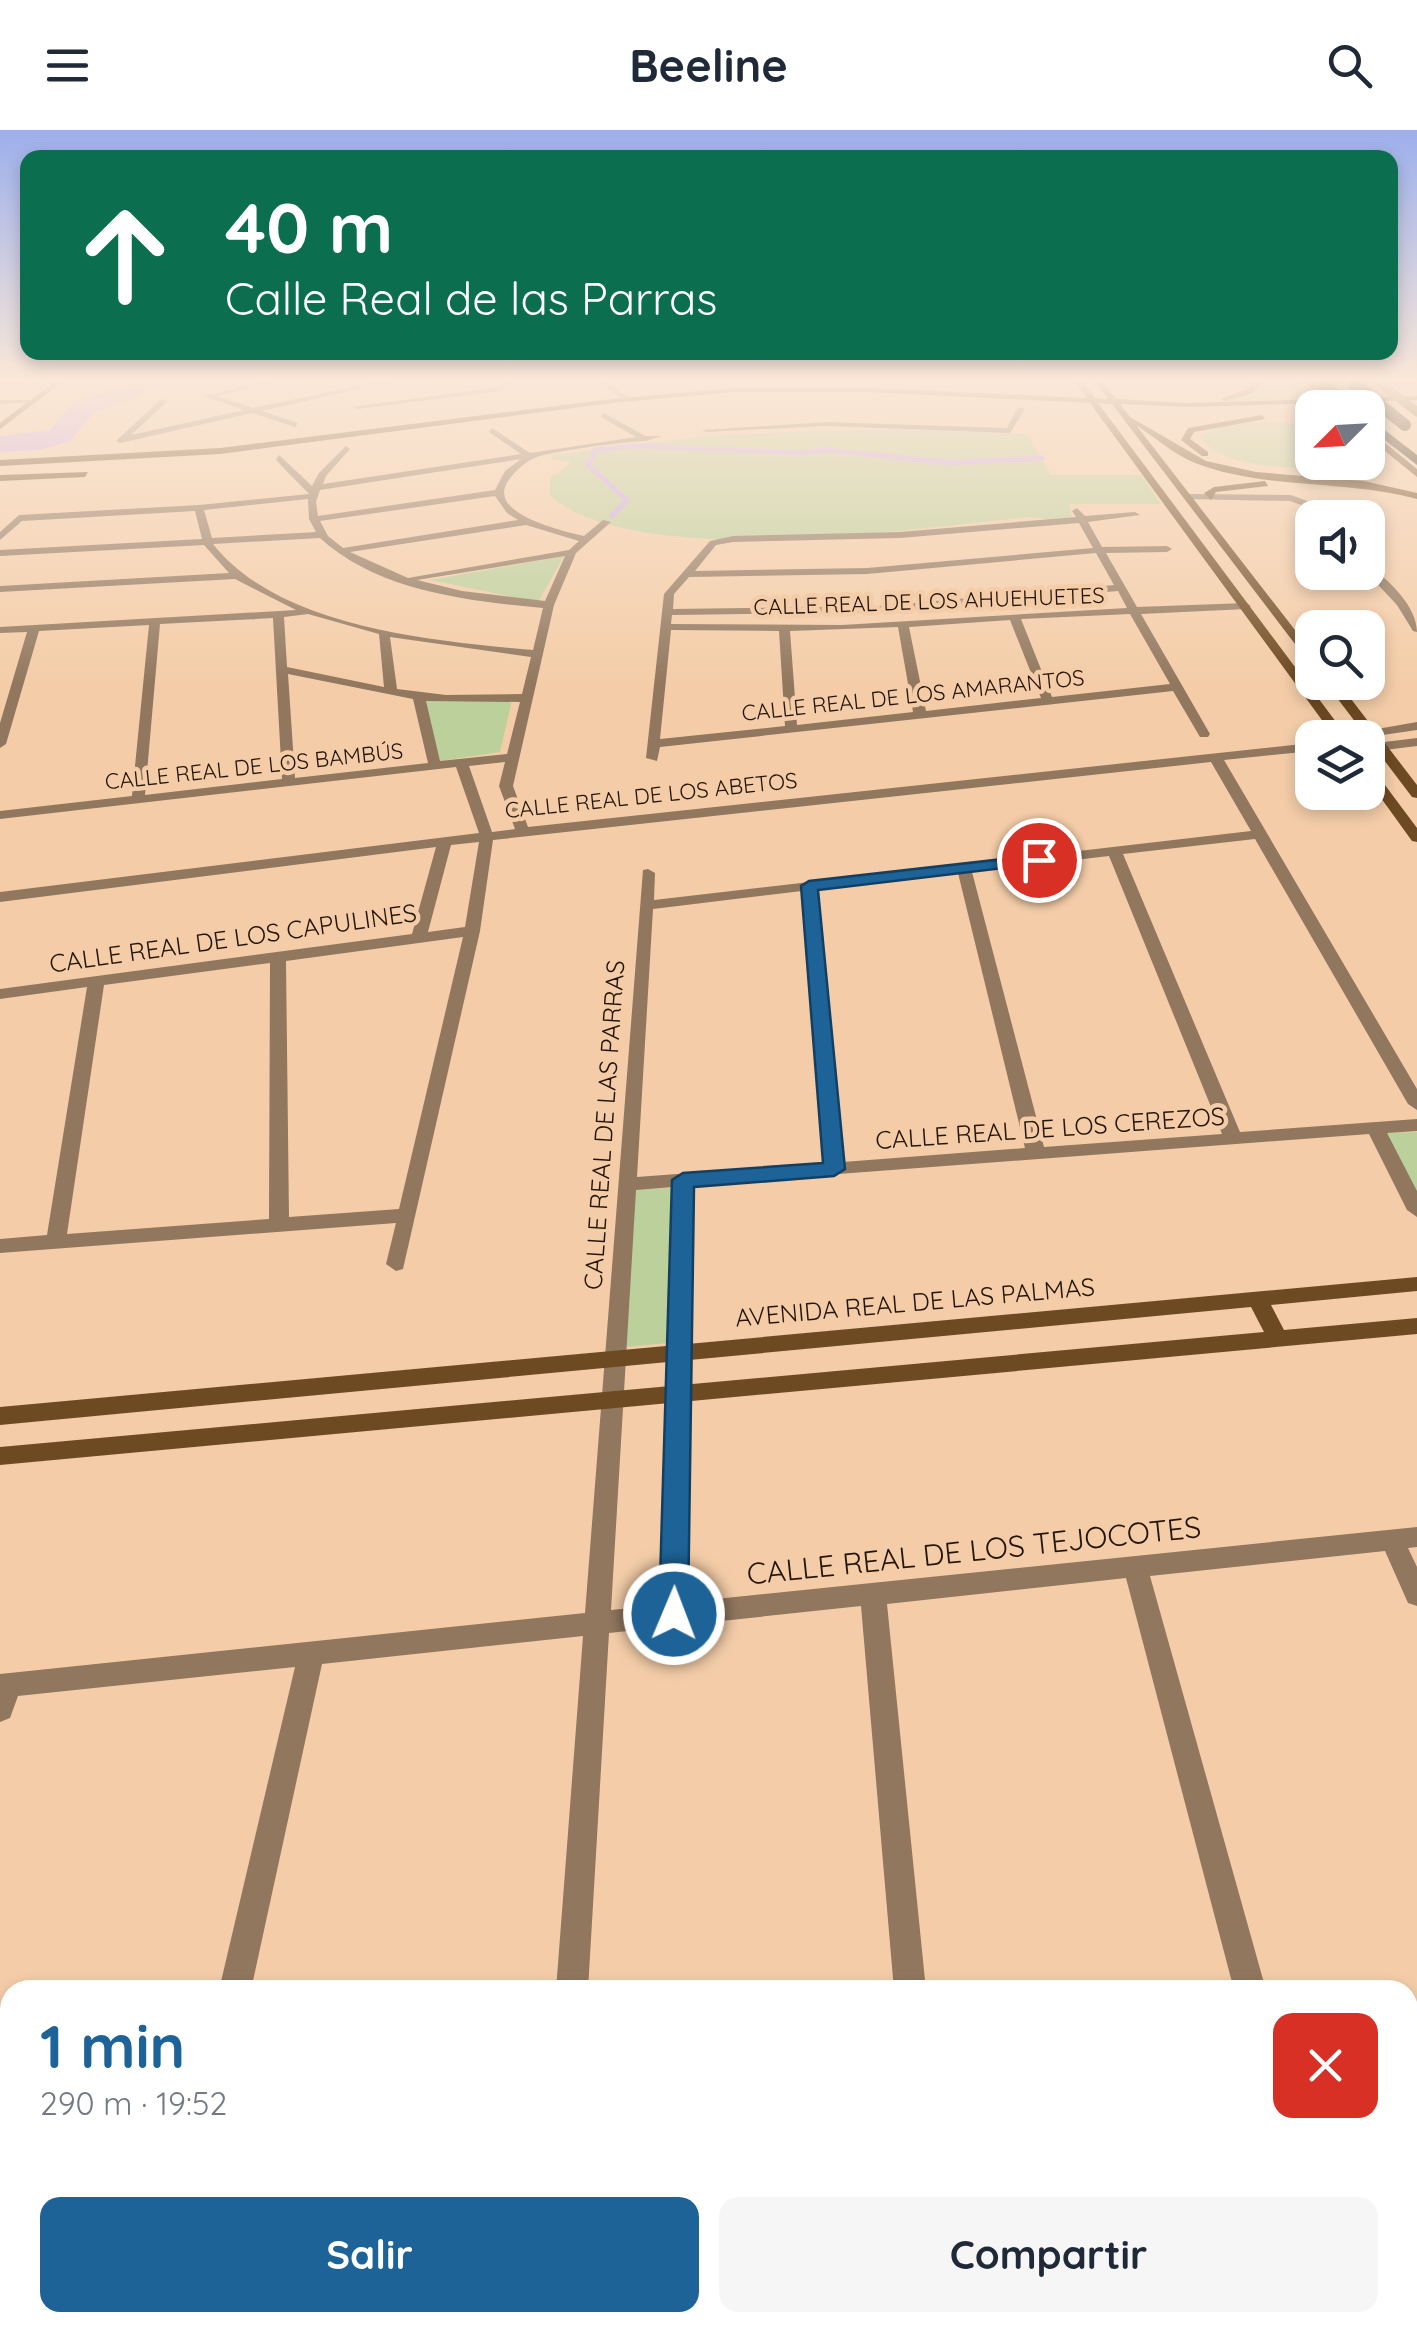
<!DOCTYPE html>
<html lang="es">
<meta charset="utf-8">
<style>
body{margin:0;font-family:Quicksand,sans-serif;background:#f6f6f7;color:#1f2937;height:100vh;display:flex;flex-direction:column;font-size:38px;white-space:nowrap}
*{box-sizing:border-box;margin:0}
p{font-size:32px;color:#747a83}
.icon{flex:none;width:55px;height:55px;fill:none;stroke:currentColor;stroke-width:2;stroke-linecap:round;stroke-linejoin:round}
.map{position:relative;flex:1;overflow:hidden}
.side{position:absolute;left:0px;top:1850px;width:1418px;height:352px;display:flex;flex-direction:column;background:#fff;border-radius:30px 30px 0 0;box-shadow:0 5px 15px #0003}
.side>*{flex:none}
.guide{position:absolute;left:20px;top:20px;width:1378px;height:210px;border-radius:20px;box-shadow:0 5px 15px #0003;background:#0b6e4f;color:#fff;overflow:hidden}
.needle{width:65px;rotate:246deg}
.fabs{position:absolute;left:1295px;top:260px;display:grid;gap:20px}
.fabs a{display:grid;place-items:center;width:90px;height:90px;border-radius:20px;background:#fff;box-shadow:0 5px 15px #0003;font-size:50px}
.pin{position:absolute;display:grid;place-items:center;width:85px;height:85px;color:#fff;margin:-42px;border:5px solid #fff;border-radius:50%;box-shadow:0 2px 10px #0007}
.me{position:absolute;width:110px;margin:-55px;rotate:1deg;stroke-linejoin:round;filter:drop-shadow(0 0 8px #0008)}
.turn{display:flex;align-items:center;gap:35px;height:210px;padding:0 40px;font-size:45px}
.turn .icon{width:130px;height:130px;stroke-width:2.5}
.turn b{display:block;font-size:70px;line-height:85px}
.round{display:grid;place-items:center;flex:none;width:105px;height:105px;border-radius:20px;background:#f6f6f7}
.summary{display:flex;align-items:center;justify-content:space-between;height:170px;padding:0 40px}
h1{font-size:60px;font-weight:800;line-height:75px;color:#1d6397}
.primary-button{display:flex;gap:20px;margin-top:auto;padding:20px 40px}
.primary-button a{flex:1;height:115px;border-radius:20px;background:#1d6397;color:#fff;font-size:40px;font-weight:800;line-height:115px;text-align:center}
.primary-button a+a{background:#f6f6f7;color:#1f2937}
header{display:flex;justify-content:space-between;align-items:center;height:130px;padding:0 40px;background:#fff;font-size:45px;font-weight:800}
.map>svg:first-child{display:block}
.green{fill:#bbd09b}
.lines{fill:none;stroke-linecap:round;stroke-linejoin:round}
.stream{stroke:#cba8f1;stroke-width:5}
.river{fill:#cba8f1;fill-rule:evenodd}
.street{fill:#91775e;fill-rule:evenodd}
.secondary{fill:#6e4a22;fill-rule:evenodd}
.highway{fill:#2c1a06;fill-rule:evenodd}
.secondary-bridge{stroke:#6e4a22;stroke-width:9}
.highway-bridge{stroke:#2c1a06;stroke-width:12}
.route{fill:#1d6397;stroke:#134062;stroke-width:2.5}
.labels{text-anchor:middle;stroke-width:9;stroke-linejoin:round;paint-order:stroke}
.far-street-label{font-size:22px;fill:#231507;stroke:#f4cda8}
.street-label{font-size:25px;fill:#231507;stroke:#f4cda8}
.near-street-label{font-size:30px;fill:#231507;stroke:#f4cda8}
</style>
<header><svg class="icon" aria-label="menu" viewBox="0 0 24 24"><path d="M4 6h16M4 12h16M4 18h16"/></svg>Beeline<svg class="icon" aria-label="search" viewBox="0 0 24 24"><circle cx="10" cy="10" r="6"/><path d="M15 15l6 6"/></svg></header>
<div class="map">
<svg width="1417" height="2201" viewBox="0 0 1417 2201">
<rect width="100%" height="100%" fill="#f4cda8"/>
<g class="green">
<polygon points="1277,247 1296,247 1321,267 1219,272 1261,260"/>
<path d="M1312 294V332L1353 333C1318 341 1220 342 1200 306 1231 287 1278 293 1312 294Z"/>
<path d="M892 299 1027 304 1051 345H1141L1161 374H1069L1072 387 1051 390 1032 387C931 395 644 444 550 366V348L572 332 553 329 551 325 712 305Z"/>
<polygon points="564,426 538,472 430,450"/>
<polygon points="424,570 512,570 500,622 440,631"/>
<polygon points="1417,1002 1417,1064 1386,1003"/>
<polygon points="675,1058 669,1213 625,1217 633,1059"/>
<polygon points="1417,2131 1417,2201 781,2201 859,2192 1408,2192 1408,2133"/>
<polygon points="0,2186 10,2187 10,2192 57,2193 135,2201 0,2201"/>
</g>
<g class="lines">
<polyline class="stream" points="612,386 627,370 587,334 593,329 594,320 635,316 802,323 826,320 953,333 1042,328"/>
<polygon class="river" points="137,247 165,247 137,268 94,282 69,312 39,320 0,322 0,306 50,300 75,271 119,258"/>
<g class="street">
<polygon points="285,247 297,247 217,266 253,278 399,247 411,247 262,281 298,293 295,297 252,283 120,313 116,311 161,269 168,271 131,305 244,280 204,266"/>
<polygon points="590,247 598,247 633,269 626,271"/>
<polygon points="673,247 682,247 683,248 679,250"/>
<polygon points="506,248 513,250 501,261 357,279 353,277 499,257"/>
<polygon points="0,270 32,270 36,272 0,274"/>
<polygon points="1018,277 1025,279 1010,303 827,296 706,302 702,300 827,292 1007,298"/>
<path d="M604 283 645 306H662L645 311C622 312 558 320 537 327 527 330 514 342 508 351 486 384 563 401 584 406L603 390 611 392 576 423 554 475 513 656 528 697 1312 613V621L1224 630 1417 959V980L1408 974 1255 709 1123 724 1240 1002 1417 989V1001L1387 1003 1417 1061V1087L1407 1080 1369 1004 693 1055 687 1472 1417 1397V1417L1408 1418 1417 1437V1476L1408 1473 1385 1421 1150 1446 1266 1860H1234L1126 1448 887 1474 926 1860H894L861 1476 609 1503 588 1860H556L583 1506 322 1534 251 1860H219L295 1537 18 1566 10 1588 0 1592V1544L585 1483 643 740 648 739 655 743 654 770 1251 701 1211 632 493 710 480 801 403 1139 396 1141 386 1134 396 1093 0 1123V1109L47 1105 87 857 0 869V859L412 804 436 717 0 772V762L479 703 456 637 0 689V681L132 666 149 495 39 501 6 614 0 618V593L27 502 0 503V497L296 480 235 449 0 462V456L229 443 204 415 0 426V420L202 409 195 381 22 391 0 410V402L19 385 199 375 309 364 276 330 279 325 312 356 319 343 346 316 350 319 326 346 323 354 521 324 489 302 492 298 530 323 636 307 601 287ZM521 329 505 341 495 360 318 386 316 372 320 360ZM495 366 507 383 518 390 343 418 328 406 320 391ZM308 369 309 389 316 402 212 408 204 380ZM526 395 579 411 569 420 408 448 350 422ZM320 408C378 461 467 471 543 478L533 520C433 511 279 498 213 414ZM565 426 545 471 462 461 417 450ZM308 484 379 504 384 557 287 537 284 487ZM273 488 282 649 145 665 160 494ZM390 507 531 527 522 564 446 565 397 559ZM288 544 413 569 428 633 295 648ZM426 571 520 572 507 624 440 631ZM505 632 499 656 515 699 492 702 469 636ZM479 712 465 797 428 802 451 715ZM1109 726 1222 1004 1044 1017 972 742ZM958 743 1025 1018 843 1032 817 760ZM802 761 824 1033 637 1047 653 779ZM463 807 399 1079 289 1087 286 831ZM270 833 269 1089 67 1104 104 855ZM673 1057 661 1475 611 1480 636 1060Z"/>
<polygon points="1188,364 1291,365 1310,372 1324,388 1314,388 1304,376 1290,371 1185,369"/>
<path d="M1077 378 1085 386 1135 382 1140 385 1088 392 1102 417 1167 416 1172 419 1167 422 1106 423 1137 477 1246 473 1251 476 1246 479 1141 484 1210 604 1208 607H1200L1173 561 660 617 657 631 646 628 664 464 710 411 733 406 900 402 1076 387 1072 381ZM1079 393 1093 418 867 438 695 441 716 415 733 412 900 408ZM1096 423 1114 455 880 476 673 479 674 464 689 447 867 444ZM1118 461 1127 478 842 495 671 494 672 485 880 482ZM1130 484 1170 554 1052 567 1021 489ZM1010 490 1041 568 926 581 909 497ZM898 497 913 582 797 595 790 501ZM671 500 779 501 785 596 660 609Z"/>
<path d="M1368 436C1389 449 1417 477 1417 502L1413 501 1397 475 1366 442Z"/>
<polygon points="1417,592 1417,600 1362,608 1326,608"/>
<polygon points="1417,608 1417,616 1368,622 1368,614"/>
<polygon points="1417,1891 1417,1923 1408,1924 1408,1892"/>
<polygon points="0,1963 10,1965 10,1999 0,1997"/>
</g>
<g class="secondary">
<polygon points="61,247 69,247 0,299 0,293"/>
<path d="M1071 247H1078L1095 268 1108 269 1092 247H1098L1116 269 1189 273 1417 266V270L1189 277 1120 274 1130 287 1206 331 1256 342 1364 351 1417 363V369C1345 349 1265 360 1195 333 1173 324 1156 308 1136 295L1312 522V532L1308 531 1112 274 1098 273 1348 608H1335L1090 273 868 262H734L612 273 220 324 0 336V330L220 318 612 269 734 258H868L1087 268Z"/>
<polygon points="1258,247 1266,247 1253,263 1225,271 1221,269 1247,259"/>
<polygon points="1300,247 1307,247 1327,264 1320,266"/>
<polygon points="1366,247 1374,247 1389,257 1382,259"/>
<polygon points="1262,285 1265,289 1194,302 1190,309 1208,322 1208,326 1202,326 1181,310 1188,298"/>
<polygon points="1368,299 1417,339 1417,347 1385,321 1385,330 1359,341 1324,343 1324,339 1357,336 1378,327 1376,313 1368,305"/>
<polygon points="88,342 85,347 0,351 0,345"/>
<polygon points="1265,351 1268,356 1216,362 1211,370 1204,363 1214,357"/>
<polygon points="1325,552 1338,552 1417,655 1417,668 1412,667"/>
<polygon points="1368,638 1373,639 1417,698 1417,712 1412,711 1368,650"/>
<polygon points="1417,1147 1417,1161 1271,1175 1284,1200 1417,1188 1417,1204 0,1335 0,1317 1264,1202 1251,1177 0,1295 0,1277"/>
</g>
<polygon class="highway" points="1368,287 1417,325 1417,335 1368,297"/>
<g class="secondary-bridge">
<polyline points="1385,257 1417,282"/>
<polyline points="1323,264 1340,278"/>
</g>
<g class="highway-bridge">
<polyline points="1354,254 1405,295"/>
<polyline points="1324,255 1350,278"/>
</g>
</g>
<linearGradient id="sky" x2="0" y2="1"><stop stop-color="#9cafec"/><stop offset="0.45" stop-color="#fae8d8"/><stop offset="1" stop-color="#fae8d8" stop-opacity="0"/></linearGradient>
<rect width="1417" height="555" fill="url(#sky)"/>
<polygon class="route" points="1039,725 1045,726 1045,733 818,760 845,1039 834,1046 694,1057 688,1484 684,1494 674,1497 663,1494 659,1484 672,1050 683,1043 823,1033 801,756 809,751"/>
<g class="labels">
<g class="far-street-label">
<text transform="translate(929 471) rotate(-2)" y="8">CALLE REAL DE LOS AHUEHUETES</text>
<text transform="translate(913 565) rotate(-6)" y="8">CALLE REAL DE LOS AMARANTOS</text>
<text transform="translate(254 636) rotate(-6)" y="8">CALLE REAL DE LOS BAMBÚS</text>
<text transform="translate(651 665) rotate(-6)" y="8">CALLE REAL DE LOS ABETOS</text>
</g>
<g class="street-label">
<text transform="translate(233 808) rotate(-8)" y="9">CALLE REAL DE LOS CAPULINES</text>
<text transform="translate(604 995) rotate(-86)" y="9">CALLE REAL DE LAS PARRAS</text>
<text transform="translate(1050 998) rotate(-4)" y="9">CALLE REAL DE LOS CEREZOS</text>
<text transform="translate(915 1172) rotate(-5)" y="9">AVENIDA REAL DE LAS PALMAS</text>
</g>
<g class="near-street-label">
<text transform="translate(974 1421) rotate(-6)" y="10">CALLE REAL DE LOS TEJOCOTES</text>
</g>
</g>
</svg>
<div class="fabs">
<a><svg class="needle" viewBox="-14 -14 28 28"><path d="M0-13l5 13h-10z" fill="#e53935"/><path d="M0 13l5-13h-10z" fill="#747a83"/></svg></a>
<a><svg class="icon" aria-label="sound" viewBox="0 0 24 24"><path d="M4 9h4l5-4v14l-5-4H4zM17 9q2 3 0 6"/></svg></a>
<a><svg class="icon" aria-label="search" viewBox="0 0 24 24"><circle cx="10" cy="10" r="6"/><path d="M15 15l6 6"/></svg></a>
<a><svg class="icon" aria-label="layers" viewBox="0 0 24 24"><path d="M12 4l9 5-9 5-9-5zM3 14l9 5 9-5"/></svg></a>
</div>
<div class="pin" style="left:1039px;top:730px;background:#d93025"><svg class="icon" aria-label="arrive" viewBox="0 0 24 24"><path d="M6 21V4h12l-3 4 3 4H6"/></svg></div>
<svg class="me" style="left:674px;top:1484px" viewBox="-20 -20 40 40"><circle r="17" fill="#1d6397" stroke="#fff" stroke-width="3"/><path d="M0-11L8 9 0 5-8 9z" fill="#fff"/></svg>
<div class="guide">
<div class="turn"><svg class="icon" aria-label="ahead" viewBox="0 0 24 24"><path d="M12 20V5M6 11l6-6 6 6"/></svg><div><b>40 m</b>Calle Real de las Parras</div></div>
</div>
<section class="side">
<div class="summary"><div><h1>1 min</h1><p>290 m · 19:52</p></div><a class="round" style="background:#d93025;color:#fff"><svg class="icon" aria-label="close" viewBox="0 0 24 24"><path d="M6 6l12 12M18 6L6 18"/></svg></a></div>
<div class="primary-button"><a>Salir</a><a>Compartir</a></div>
</section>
</div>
